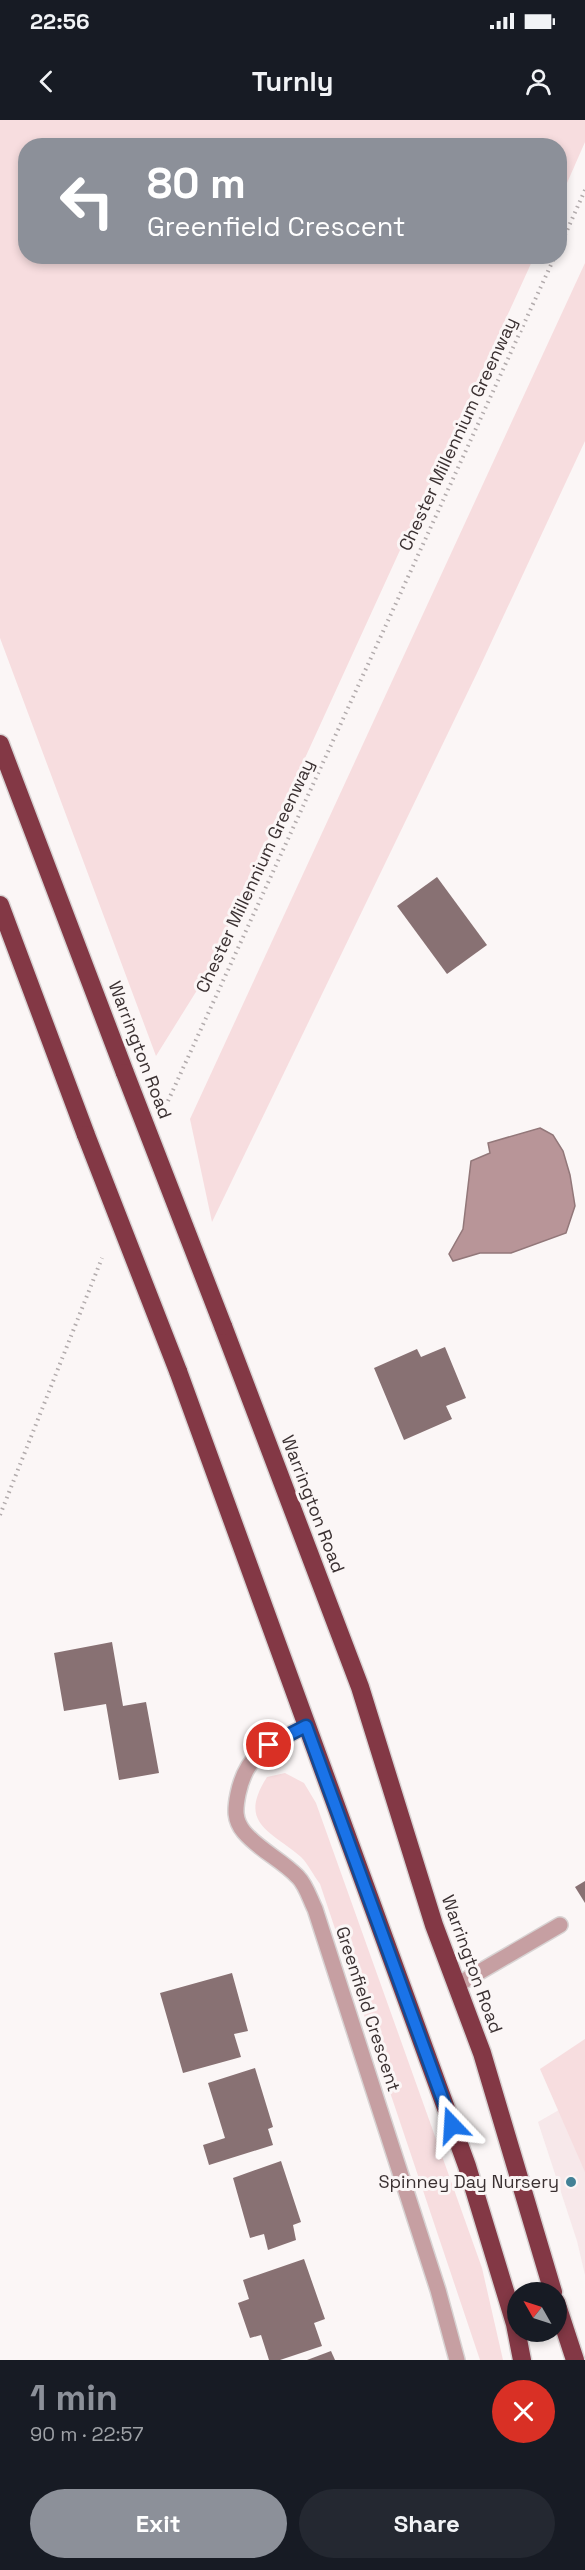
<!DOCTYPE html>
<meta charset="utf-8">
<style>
body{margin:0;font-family:"Space Grotesk",sans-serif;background:#242831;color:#f1f3f6;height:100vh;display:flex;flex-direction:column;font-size:22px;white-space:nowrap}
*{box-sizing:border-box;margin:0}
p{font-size:20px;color:#9ea1a6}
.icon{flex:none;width:33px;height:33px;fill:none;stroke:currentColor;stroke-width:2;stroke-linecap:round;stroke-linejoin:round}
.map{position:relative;height:2240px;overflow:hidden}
.panel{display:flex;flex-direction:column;background:#171b24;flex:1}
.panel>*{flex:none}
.banner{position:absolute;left:18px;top:18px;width:549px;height:126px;border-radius:24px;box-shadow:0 3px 9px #0003;background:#8c9099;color:#fff;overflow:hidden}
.needle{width:39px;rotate:309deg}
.controls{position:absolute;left:507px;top:2162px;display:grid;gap:12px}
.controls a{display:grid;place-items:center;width:60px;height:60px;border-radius:50%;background:#171b24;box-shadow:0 3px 9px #0003;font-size:30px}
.pin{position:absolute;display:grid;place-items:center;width:51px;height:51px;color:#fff;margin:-26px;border:3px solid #fff;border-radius:50%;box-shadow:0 2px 6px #0007}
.me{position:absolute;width:66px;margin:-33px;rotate:340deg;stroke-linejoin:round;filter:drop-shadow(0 0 4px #0008)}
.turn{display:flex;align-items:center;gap:21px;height:126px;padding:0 30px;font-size:27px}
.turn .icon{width:78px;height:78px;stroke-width:2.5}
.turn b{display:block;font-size:42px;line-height:51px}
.round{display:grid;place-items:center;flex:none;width:63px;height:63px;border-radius:32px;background:#242831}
.summary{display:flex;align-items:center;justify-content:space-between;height:102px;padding:0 30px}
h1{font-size:36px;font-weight:700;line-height:45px;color:#8c9099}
.button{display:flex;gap:12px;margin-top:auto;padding:12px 30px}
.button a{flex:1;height:69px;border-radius:36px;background:#8c9099;color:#fff;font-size:24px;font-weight:700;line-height:69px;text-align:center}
.button a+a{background:#242831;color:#f1f3f6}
.status{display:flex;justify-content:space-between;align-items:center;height:42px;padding:0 30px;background:#171b24;direction:ltr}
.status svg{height:16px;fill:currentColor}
header{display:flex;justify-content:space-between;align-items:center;height:78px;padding:0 30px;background:#171b24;font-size:27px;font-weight:700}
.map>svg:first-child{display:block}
.built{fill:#f7e8ea}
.green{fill:#f7dddf}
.water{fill:#b89598;stroke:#927779;stroke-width:1.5}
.building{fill:#887173}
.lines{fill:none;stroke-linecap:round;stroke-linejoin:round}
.minor-casing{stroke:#d8d3d3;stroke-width:18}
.highway-casing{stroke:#d8d3d3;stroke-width:21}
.path{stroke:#b2abac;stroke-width:4;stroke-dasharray:1.5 4.5;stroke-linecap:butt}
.minor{stroke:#c69fa2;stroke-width:15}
.highway{stroke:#833845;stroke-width:18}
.highway-bridge-casing{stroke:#d8d3d3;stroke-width:21;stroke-linecap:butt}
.highway-bridge{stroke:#833845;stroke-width:18}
.route-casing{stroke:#114b97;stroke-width:15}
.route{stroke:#1a73e8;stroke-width:10}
.poi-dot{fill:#438196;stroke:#fbf6f6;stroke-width:2}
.labels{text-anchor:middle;stroke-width:6;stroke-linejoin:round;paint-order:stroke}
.street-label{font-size:18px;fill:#3b3132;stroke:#fbf6f6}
.poi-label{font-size:18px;fill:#3b3132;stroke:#fbf6f6;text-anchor:end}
</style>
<div class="status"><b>22:56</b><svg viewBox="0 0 49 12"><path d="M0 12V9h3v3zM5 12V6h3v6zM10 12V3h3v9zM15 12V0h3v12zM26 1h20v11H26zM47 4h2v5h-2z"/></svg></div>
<header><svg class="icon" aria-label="back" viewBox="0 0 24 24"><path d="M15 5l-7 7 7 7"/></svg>Turnly<svg class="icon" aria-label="person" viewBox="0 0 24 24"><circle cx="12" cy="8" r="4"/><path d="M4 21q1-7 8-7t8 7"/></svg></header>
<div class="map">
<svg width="585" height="2240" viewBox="0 0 585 2240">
<rect width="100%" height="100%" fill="#fbf6f6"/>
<polygon class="built" points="585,1975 585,2155 577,2121 538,2002"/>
<g class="green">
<polygon points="0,0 585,0 585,22 560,79 560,26 26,26 26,136 534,137 204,859 156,936 0,518"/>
<polygon points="585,143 585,321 477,553 212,1102 190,999"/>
<path d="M285 1653 304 1663 316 1683 482 2148 503 2240H480L320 1764C314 1756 308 1744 301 1737 271 1711 237 1704 267 1657Z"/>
<polygon points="585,1919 585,2052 540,1949"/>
</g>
<polygon class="water" points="540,1008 553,1015 563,1031 570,1055 575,1086 566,1113 511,1133 480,1133 453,1141 449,1134 463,1109 471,1041 490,1033 488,1023"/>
<g class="building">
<polygon points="437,757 487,825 447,854 397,786"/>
<polygon points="445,1227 466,1278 446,1286 452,1299 404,1320 374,1248 417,1229 421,1237"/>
<polygon points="112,1522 123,1586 146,1582 159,1653 119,1660 106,1584 64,1591 54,1533"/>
<polygon points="585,1761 585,1783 575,1767"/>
<polygon points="232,1853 248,1911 234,1914 241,1937 183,1953 160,1873"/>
<polygon points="255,1948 273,2007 268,2009 273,2025 209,2045 203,2025 225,2018 208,1963"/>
<polygon points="281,2041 301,2102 293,2105 296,2120 268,2130 264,2114 250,2118 233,2058"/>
<polygon points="304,2139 325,2199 314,2203 322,2226 280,2240 269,2240 261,2215 250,2218 238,2183 249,2179 243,2160"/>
<polygon points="331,2231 335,2240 307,2240"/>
</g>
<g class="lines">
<g class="minor-casing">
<g id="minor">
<path d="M306 1606C271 1624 247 1631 238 1674 235 1689 234 1700 244 1712 259 1730 282 1740 298 1757 306 1765 310 1779 315 1789L438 2170 457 2240"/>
<polyline points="457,1865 560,1805"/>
</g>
</g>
<g class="highway-casing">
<g id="highway">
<polyline points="0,624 125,953"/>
<polyline points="0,785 86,1015"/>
<polyline points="223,1206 360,1567 434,1805 482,1933 553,2172"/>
<polyline points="178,1251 467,2046 515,2204 522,2240"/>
<polyline points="556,2182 575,2240"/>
</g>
</g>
<g class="path">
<polyline points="560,126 585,70"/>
<polyline points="168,981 555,136"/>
<polyline points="0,1395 102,1138"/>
</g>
<use href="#minor" class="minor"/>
<use href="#highway" class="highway"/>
<g class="highway-bridge-casing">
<g id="highway-bridge">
<polyline points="125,953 223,1206"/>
<polyline points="86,1015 178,1251"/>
</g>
</g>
<use href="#highway-bridge" class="highway-bridge"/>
</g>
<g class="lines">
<g class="route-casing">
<polyline id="route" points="269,1625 306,1606 452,2005"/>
</g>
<use href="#route" class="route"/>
</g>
<circle class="poi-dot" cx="571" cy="2062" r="6"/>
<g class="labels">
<g class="street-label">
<text transform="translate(458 314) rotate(-65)" y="6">Chester Millennium Greenway</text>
<text transform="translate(255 756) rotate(-65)" y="6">Chester Millennium Greenway</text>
<text transform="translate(140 930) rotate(69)" y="6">Warrington Road</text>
<text transform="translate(313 1384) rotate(69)" y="6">Warrington Road</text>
<text transform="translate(472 1844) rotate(70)" y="6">Warrington Road</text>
<text transform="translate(368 1889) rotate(72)" y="6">Greenfield Crescent</text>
</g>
<g class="poi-label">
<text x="559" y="2068">Spinney Day Nursery</text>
</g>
</g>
</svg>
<div class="controls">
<a><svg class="needle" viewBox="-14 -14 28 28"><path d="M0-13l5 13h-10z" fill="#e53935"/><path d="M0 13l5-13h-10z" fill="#9ea1a6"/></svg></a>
</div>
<div class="pin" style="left:269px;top:1625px;background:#d93025"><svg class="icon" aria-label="arrive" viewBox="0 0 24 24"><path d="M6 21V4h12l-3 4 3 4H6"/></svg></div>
<svg class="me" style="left:452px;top:2005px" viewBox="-20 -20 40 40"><path d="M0-17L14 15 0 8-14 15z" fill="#1a73e8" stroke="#fff" stroke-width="4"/></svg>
<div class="banner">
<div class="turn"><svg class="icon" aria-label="left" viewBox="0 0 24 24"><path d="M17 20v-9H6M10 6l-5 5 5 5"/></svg><div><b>80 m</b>Greenfield Crescent</div></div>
</div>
</div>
<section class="panel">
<div class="summary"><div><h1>1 min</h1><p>90 m · 22:57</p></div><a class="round" style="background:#d93025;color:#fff"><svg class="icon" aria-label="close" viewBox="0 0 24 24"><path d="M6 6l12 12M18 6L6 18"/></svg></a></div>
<div class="button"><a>Exit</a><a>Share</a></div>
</section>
